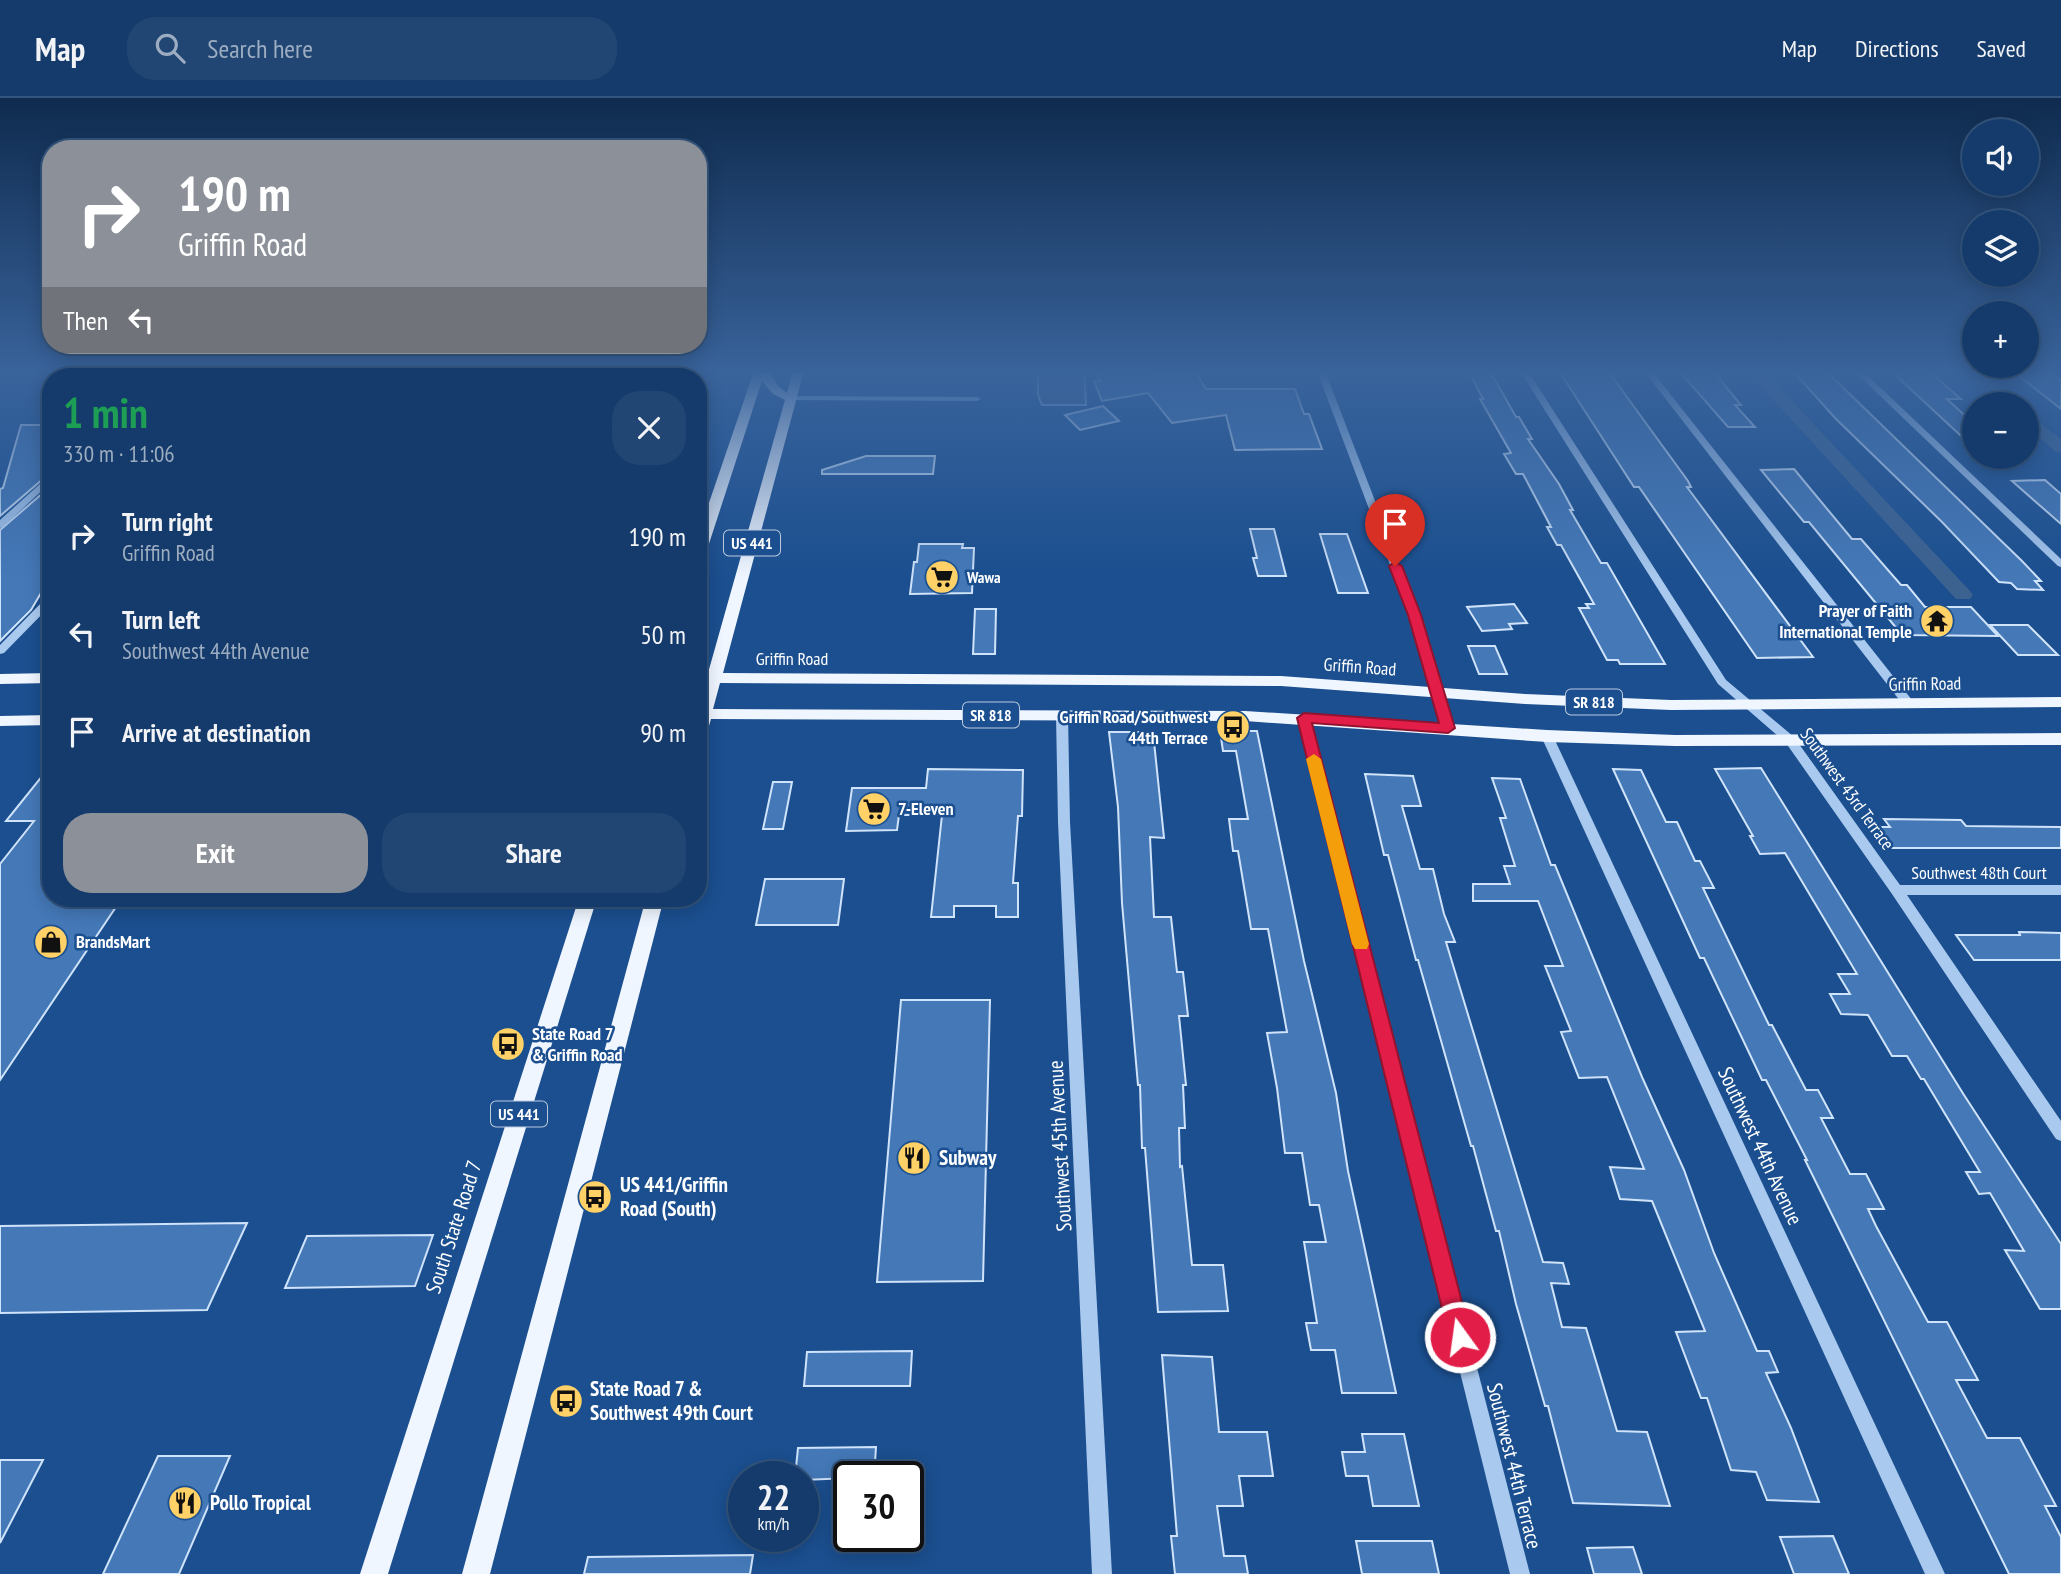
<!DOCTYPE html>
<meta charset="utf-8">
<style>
body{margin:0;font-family:"PT Sans Narrow",sans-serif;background:#214673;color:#f1f3f6;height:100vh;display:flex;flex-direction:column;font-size:26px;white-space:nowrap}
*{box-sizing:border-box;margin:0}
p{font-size:23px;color:#9dadc1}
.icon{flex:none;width:38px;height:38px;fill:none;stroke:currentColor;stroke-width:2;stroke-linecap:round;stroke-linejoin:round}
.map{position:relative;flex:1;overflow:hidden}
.drawer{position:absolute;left:42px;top:270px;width:665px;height:539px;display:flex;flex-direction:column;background:#143b6b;border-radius:28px;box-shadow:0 4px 18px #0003,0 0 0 2px #33557e}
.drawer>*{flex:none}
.banner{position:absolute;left:42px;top:42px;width:665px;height:214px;border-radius:28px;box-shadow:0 4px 18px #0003,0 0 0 2px #33557e;background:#8c9099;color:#fff;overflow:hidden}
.tools{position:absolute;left:1962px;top:21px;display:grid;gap:14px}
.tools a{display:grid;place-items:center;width:77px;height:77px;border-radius:50%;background:#143b6b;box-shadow:0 4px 18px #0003,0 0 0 2px #33557e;font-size:35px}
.speed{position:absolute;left:728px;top:1363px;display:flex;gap:14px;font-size:35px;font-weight:700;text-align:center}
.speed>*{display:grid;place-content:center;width:91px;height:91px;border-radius:50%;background:#143b6b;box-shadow:0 4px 18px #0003,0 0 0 2px #33557e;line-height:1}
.speed small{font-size:18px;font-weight:400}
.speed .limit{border:4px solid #111;border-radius:10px;background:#fff;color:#111}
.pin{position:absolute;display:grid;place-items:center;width:60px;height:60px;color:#fff;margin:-72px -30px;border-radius:50% 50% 50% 0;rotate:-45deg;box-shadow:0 0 7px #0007}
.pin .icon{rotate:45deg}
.me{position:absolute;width:77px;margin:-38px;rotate:346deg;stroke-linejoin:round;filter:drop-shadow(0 0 5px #0008)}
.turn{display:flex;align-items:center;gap:24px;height:147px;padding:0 21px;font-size:32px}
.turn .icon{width:91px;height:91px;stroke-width:2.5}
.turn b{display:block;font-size:49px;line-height:60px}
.then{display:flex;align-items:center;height:66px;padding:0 21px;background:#0003;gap:14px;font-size:26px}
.round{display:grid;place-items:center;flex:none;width:74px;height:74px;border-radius:28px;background:#214673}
.overview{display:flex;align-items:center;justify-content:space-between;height:119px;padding:0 21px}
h1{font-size:42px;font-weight:600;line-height:52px;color:#1e9e55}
.cta{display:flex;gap:14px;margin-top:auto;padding:14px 21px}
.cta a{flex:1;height:80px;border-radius:28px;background:#8c9099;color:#fff;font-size:28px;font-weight:600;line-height:80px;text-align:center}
.cta a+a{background:#214673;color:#f1f3f6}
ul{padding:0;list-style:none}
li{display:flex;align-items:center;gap:21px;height:98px;padding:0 21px}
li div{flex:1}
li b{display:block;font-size:26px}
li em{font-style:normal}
header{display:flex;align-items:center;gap:42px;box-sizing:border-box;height:98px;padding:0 35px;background:#143b6b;border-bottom:2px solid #33557e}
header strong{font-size:33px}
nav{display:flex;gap:38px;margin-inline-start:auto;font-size:24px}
.search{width:490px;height:63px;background:#214673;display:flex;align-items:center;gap:18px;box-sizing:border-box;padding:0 24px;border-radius:28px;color:#9dadc1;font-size:26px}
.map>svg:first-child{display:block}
.water{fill:#3c6290;stroke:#9cc4f0;stroke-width:2}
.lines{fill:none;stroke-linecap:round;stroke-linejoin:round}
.canal{fill:#3c6290;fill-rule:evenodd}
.building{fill:#4478b7;stroke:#cfe3fa;stroke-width:2}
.minor{fill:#a9c9ee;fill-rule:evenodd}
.major{fill:#f0f6ff;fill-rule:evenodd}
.route{fill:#e11d48;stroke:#92132f;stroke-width:2}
.slow{fill:#f59e0b}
.labels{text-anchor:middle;stroke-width:5;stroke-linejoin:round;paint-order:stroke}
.shield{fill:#1b4f8f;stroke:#bbcadd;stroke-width:2}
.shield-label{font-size:16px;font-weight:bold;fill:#fff}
.far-poi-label{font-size:16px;font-weight:bold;fill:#fff;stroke:#1b4f8f;text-anchor:start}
.poi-label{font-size:18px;font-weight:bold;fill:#fff;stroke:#1b4f8f;text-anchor:start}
.street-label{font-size:18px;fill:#fff;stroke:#1b4f8f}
.near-street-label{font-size:21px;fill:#fff;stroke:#1b4f8f}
.near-poi-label{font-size:21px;font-weight:bold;fill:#fff;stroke:#1b4f8f;text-anchor:start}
</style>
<header>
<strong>Map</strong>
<div class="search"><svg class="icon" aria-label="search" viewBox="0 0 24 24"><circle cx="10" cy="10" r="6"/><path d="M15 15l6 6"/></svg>Search here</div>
<nav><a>Map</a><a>Directions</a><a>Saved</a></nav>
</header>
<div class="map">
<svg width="2061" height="1476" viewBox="0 0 2061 1476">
<rect width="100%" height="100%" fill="#1b4f8f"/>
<polygon class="water" points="1038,273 1084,273 1086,307 1042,307 1038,297"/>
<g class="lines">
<g class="canal">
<polygon points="322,273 338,273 334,278 318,278"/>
<polygon points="454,273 470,273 466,278 450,278"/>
<polygon points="1747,273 1764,273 1970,493 1973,497 1970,501 1956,501"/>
<polygon points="1962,273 1980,273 2018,306 2001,306"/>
<polygon points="2026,315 2061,341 2061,354 2055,353 2026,329"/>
</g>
</g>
<g class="building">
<polygon points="1094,273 1196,275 1206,291 1295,291 1304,316 1309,316 1322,351 1235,352 1226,317 1172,325 1148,295 1102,303 1094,283 1101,283"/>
<polygon points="1469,273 1490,273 1516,319 1519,319 1532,341 1528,341 1559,386 1573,412 1570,412 1601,465 1607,465 1665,566 1620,566 1618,562 1607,562 1579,510 1589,510 1586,506 1594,506 1561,447 1557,447 1547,429 1551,429 1523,376 1516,376 1504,356 1511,355 1480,301 1483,301"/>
<polygon points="1559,273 1608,273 1688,383 1691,389 1687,389 1813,559 1757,560 1639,389 1634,389"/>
<polygon points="1679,273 1713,273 1741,307 1735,307 1755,329 1728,329"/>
<polygon points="1793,273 1826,273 2022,463 2041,483 2035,483 2043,492 2017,491 2011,485 1999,484 1942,424 1835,320"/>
<polygon points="1891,273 1929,273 1961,301 1947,301 1974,326 1974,350"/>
<polygon points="2013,273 2048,273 2061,283 2061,311"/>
<polygon points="1103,308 1119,323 1080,332 1065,317"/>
<polygon points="21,327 51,327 51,374 0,418 0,391 3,390"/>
<polygon points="866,358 935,358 933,376 822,376 822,372"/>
<polygon points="1794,371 1852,441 1861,441 1901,487 1907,487 1925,509 1971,509 1998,538 1902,537 1809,424 1804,424 1761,372"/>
<polygon points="2045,382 2061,396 2061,426 2012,383"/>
<polygon points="51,388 51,478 31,512 0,543 0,432"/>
<polygon points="1250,431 1274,431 1286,478 1258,478 1253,460 1257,460"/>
<polygon points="1320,436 1347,436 1368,495 1338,495"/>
<polygon points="919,446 963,446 962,450 974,450 972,495 910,496 914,464 917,464"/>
<polygon points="1514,506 1527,525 1509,526 1512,531 1482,533 1467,509"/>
<polygon points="975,511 996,511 995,556 973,556"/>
<polygon points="1990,527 2028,527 2058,557 2018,557"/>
<polygon points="1468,548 1495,548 1507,576 1479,576"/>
<polygon points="1220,633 1257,633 1304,863 1336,995 1348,1073 1396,1295 1342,1295 1335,1252 1311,1252 1306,1225 1317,1225 1304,1144 1326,1144 1319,1107 1310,1107 1302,1055 1285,1055 1277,990 1267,935 1287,934 1268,831 1251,831 1238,753 1233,753 1229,721 1248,721 1236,653 1223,653"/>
<polygon points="1109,634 1153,634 1164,740 1150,739 1154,819 1171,819 1177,874 1183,874 1188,918 1179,918 1186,987 1183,987 1185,1030 1179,1030 1180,1069 1182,1068 1192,1167 1223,1167 1228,1213 1158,1214 1145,1050 1142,1050 1140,987 1138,987 1122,805 1118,709"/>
<polygon points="51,667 51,800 122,800 0,982 0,766 34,723 6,723"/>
<polygon points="1761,670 1964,997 2061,1146 2061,1211 2040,1211 2005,1152 2024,1153 1990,1095 1979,1096 1966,1074 1980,1074 1924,981 1921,981 1907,958 1892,958 1868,917 1841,916 1830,896 1850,896 1838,876 1857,876 1785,755 1760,756 1750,738 1753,738 1715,671"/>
<polygon points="928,671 1023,672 1022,718 1018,718 1013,785 1018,785 1018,819 996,819 996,808 954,808 954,819 931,819 942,717 899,717 897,732 846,733 852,690 926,690"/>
<polygon points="1613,671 1641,672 1666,724 1677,724 1695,763 1700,763 1714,790 1703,790 1769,927 1772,927 1806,992 1818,992 1833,1020 1821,1020 1850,1076 1866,1076 1884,1111 1868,1111 1876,1128 1928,1224 1947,1224 1978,1282 1956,1282 1987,1340 2020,1340 2056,1408 2045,1408 2061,1439 2061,1476 2009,1476 1805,1062 1807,1062 1766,982 1762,982 1704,860 1700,860"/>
<polygon points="1365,676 1413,678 1421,708 1402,708 1420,771 1433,771 1444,816 1455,844 1446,844 1543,1164 1563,1165 1569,1186 1551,1185 1562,1229 1586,1230 1617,1333 1647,1334 1670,1408 1573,1405 1548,1308 1545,1308 1516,1206 1499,1133 1496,1133 1473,1048 1471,1048 1418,862 1416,862 1388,757 1384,757"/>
<polygon points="1492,680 1520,681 1551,767 1555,767 1642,979 1684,1072 1714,1155 1757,1253 1769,1253 1778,1274 1766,1275 1791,1330 1819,1404 1767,1402 1756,1374 1731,1372 1707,1300 1701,1300 1676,1234 1705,1233 1652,1103 1620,1101 1610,1069 1644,1071 1607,979 1579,980 1561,934 1571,933 1545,868 1563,868 1538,803 1473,803 1473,786 1510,786 1504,768 1515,768 1500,720 1506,720"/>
<polygon points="773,684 792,684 783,731 763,731"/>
<polygon points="1884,721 1961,722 1966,728 2061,729 2061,750 1892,750 1877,729 1890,729"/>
<polygon points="765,781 844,781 838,827 756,827"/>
<polygon points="2019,834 2061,835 2061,862 1974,862 1956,837 2020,837"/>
<polygon points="901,902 990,902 983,1183 877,1184"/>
<polygon points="247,1125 207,1212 0,1215 0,1128"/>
<polygon points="433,1137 415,1188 285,1190 307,1138"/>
<polygon points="912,1253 910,1288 804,1288 807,1254"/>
<polygon points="1162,1257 1212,1259 1219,1334 1267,1334 1273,1378 1239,1378 1243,1408 1217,1408 1224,1458 1245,1458 1248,1476 1175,1476 1171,1438 1177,1438"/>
<polygon points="1362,1336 1404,1336 1419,1408 1373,1408 1368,1378 1346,1378 1342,1354 1365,1354"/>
<polygon points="876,1349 874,1379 803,1382 803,1379 795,1379 798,1350"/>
<polygon points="158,1358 230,1358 179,1476 103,1476"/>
<polygon points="0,1362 43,1362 0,1445"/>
<polygon points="1833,1438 1849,1476 1794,1476 1780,1439"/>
<polygon points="1356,1443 1432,1443 1439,1476 1362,1476"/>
<polygon points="1633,1449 1642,1476 1594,1476 1587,1450"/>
<polygon points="753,1457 750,1476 584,1476 588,1459"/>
</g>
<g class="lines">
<g class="minor">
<polygon points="159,273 168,273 162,278 154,278"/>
<polygon points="262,273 270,273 265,278 257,278"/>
<polygon points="385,273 393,273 389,278 381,278"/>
<polygon points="520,273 528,273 524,278 516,278"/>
<polygon points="576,273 584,273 581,278 573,278"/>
<polygon points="1317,273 1325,273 1419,517 1454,630 1452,633 1444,633 1442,630 1409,517"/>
<polygon points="1520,273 1528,273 1726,582 1794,639 1900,787 2061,787 2061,797 1907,797 2061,1023 2061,1043 2056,1041 1892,796 1786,645 1718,586"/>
<polygon points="1644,273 1652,273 1912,602 1913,605 1912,608 1904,608"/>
<polygon points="1854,273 1863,273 2061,461 2061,469 2058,468"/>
<polygon points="788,298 977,299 981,301 977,303 791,302 788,302"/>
<polygon points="51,376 51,384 3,429 0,430 0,422"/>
<polygon points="51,498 51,507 4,555 0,556 0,547 47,499"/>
<polygon points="1062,613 1068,617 1070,724 1112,1476 1092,1476 1058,724 1056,617"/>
<polygon points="1304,616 1310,620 1530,1476 1510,1476 1298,620"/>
<polygon points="1547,634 1553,638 1945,1476 1925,1476 1541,638"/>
</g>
<g class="major">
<polygon points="754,273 769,273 778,288 787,295 793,273 804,273 723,575 1281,578 1525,596 1671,602 2061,599 2061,609 1671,612 1525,606 1281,588 720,585 713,611 1245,613 1547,632 1675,637 2061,635 2061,647 1675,648 1547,644 1245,623 711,621 706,638 698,643 698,609 705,585 698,585 698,575 708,575 785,302 773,296 762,283 705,458 698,462 698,437"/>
<polygon points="51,575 51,585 0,586 0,576"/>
<polygon points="51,617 51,627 0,628 0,618"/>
<polygon points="579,800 597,800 388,1476 360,1476"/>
<polygon points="646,800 664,800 490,1476 462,1476"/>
</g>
</g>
<linearGradient id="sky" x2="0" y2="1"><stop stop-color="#0f2b4f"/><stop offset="0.57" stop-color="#39639b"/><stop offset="1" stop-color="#39639b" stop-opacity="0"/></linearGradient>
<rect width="2061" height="480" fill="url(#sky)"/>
<polygon class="route" points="1395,464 1402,468 1421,517 1455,630 1448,635 1312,625 1471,1239 1468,1247 1460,1250 1452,1247 1449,1239 1297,620 1304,615 1439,625 1408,517 1389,468"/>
<polygon class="slow" points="1314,656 1321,661 1369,846 1367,851 1355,851 1352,846 1306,661"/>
<defs>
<g id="supermarket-disc" transform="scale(1.75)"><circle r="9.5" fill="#ffd166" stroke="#1b4f8f"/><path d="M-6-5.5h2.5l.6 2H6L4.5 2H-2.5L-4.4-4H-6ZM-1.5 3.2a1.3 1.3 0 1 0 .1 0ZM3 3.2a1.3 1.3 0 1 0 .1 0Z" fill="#111"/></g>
<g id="temple-disc" transform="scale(1.75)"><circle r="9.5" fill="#ffd166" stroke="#1b4f8f"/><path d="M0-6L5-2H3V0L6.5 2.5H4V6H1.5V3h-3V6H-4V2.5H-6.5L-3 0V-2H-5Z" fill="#111"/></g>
<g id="bus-disc" transform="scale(1.75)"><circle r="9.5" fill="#ffd166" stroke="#1b4f8f"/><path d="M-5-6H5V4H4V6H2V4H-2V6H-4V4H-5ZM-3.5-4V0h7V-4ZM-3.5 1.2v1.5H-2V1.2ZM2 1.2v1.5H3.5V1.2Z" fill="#111"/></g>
<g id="shop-disc" transform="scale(1.75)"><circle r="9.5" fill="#ffd166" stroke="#1b4f8f"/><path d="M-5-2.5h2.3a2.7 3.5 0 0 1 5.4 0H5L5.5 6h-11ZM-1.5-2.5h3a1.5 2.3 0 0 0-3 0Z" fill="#111"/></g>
<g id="restaurant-disc" transform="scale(1.75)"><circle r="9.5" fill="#ffd166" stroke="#1b4f8f"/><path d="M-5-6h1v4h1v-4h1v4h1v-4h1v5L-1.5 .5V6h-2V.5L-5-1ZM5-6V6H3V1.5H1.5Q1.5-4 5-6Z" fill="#111"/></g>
</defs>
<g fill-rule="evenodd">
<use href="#supermarket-disc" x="942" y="479"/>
<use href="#temple-disc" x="1937" y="523"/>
<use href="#bus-disc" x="1233" y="629"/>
<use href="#supermarket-disc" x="874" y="711"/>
<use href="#shop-disc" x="51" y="844"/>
<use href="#bus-disc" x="508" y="946"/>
<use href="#restaurant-disc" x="914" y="1060"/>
<use href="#bus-disc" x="595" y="1099"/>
<use href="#bus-disc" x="566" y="1303"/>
<use href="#restaurant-disc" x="185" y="1405"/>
</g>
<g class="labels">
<g class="shield">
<rect x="724" y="432.5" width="56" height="25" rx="5"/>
<rect x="1566" y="591.5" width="56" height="25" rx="5"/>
<rect x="963" y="604.5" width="56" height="25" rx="5"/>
<rect x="491" y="1003.5" width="56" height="25" rx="5"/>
</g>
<g class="shield-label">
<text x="752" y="451">US 441</text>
<text x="1594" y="610">SR 818</text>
<text x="991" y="623">SR 818</text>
<text x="519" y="1022">US 441</text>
</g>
<g class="far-poi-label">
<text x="967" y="485">Wawa</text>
</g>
<g class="poi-label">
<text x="1912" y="519" text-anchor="end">Prayer of Faith<tspan x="1912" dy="21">International Temple</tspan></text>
<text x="1208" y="625" text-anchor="end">Griffin Road/Southwest<tspan x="1208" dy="21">44th Terrace</tspan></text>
<text x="898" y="717">7-Eleven</text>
<text x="76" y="850">BrandsMart</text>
<text x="532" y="942">State Road 7<tspan x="532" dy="21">&amp; Griffin Road</tspan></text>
</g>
<g class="street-label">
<text x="792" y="567">Griffin Road</text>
<text transform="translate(1360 569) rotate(4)" y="6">Griffin Road</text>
<text transform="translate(1925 586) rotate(-1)" y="6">Griffin Road</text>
<text transform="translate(1847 691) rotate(54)" y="6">Southwest 43rd Terrace</text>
<text x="1979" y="781">Southwest 48th Court</text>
</g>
<g class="near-street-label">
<text transform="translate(1060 1048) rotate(-93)" y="7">Southwest 45th Avenue</text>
<text transform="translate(1760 1048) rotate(65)" y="7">Southwest 44th Avenue</text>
<text transform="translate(454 1129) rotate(-72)" y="7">South State Road 7</text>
<text transform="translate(1514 1368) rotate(76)" y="7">Southwest 44th Terrace</text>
</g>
<g class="near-poi-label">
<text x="939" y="1067">Subway</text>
<text x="620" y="1094">US 441/Griffin<tspan x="620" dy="24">Road (South)</tspan></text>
<text x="590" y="1298">State Road 7 &amp;<tspan x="590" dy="24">Southwest 49th Court</tspan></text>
<text x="210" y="1412">Pollo Tropical</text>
</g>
</g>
</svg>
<div class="tools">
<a><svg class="icon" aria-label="sound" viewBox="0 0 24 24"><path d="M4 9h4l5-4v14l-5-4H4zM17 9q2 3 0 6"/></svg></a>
<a><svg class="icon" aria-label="layers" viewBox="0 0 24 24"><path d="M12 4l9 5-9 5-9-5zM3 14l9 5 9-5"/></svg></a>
<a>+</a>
<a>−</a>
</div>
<div class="speed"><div>22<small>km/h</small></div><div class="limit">30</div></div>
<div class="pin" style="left:1395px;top:468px;background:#d93025"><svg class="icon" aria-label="arrive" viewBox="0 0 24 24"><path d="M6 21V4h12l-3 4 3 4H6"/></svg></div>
<svg class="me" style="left:1460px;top:1239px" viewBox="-20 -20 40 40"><circle r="17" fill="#e11d48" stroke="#fff" stroke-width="3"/><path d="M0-11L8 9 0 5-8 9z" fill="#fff"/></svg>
<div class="banner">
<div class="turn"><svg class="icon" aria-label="right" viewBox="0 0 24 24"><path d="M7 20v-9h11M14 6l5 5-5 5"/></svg><div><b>190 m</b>Griffin Road</div></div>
<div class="then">Then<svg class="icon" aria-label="left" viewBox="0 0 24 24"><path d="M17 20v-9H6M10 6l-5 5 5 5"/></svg></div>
</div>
<section class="drawer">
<div class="overview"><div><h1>1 min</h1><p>330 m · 11:06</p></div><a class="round"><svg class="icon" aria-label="close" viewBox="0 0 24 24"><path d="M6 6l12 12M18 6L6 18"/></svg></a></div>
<ul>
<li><svg class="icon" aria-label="right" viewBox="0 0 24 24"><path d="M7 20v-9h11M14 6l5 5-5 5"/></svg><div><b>Turn right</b><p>Griffin Road</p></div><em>190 m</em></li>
<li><svg class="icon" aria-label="left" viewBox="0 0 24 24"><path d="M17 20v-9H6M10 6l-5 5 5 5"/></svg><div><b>Turn left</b><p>Southwest 44th Avenue</p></div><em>50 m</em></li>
<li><svg class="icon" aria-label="arrive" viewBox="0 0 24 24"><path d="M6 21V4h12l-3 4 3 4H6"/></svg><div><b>Arrive at destination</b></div><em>90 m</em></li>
</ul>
<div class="cta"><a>Exit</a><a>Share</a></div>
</section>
</div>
